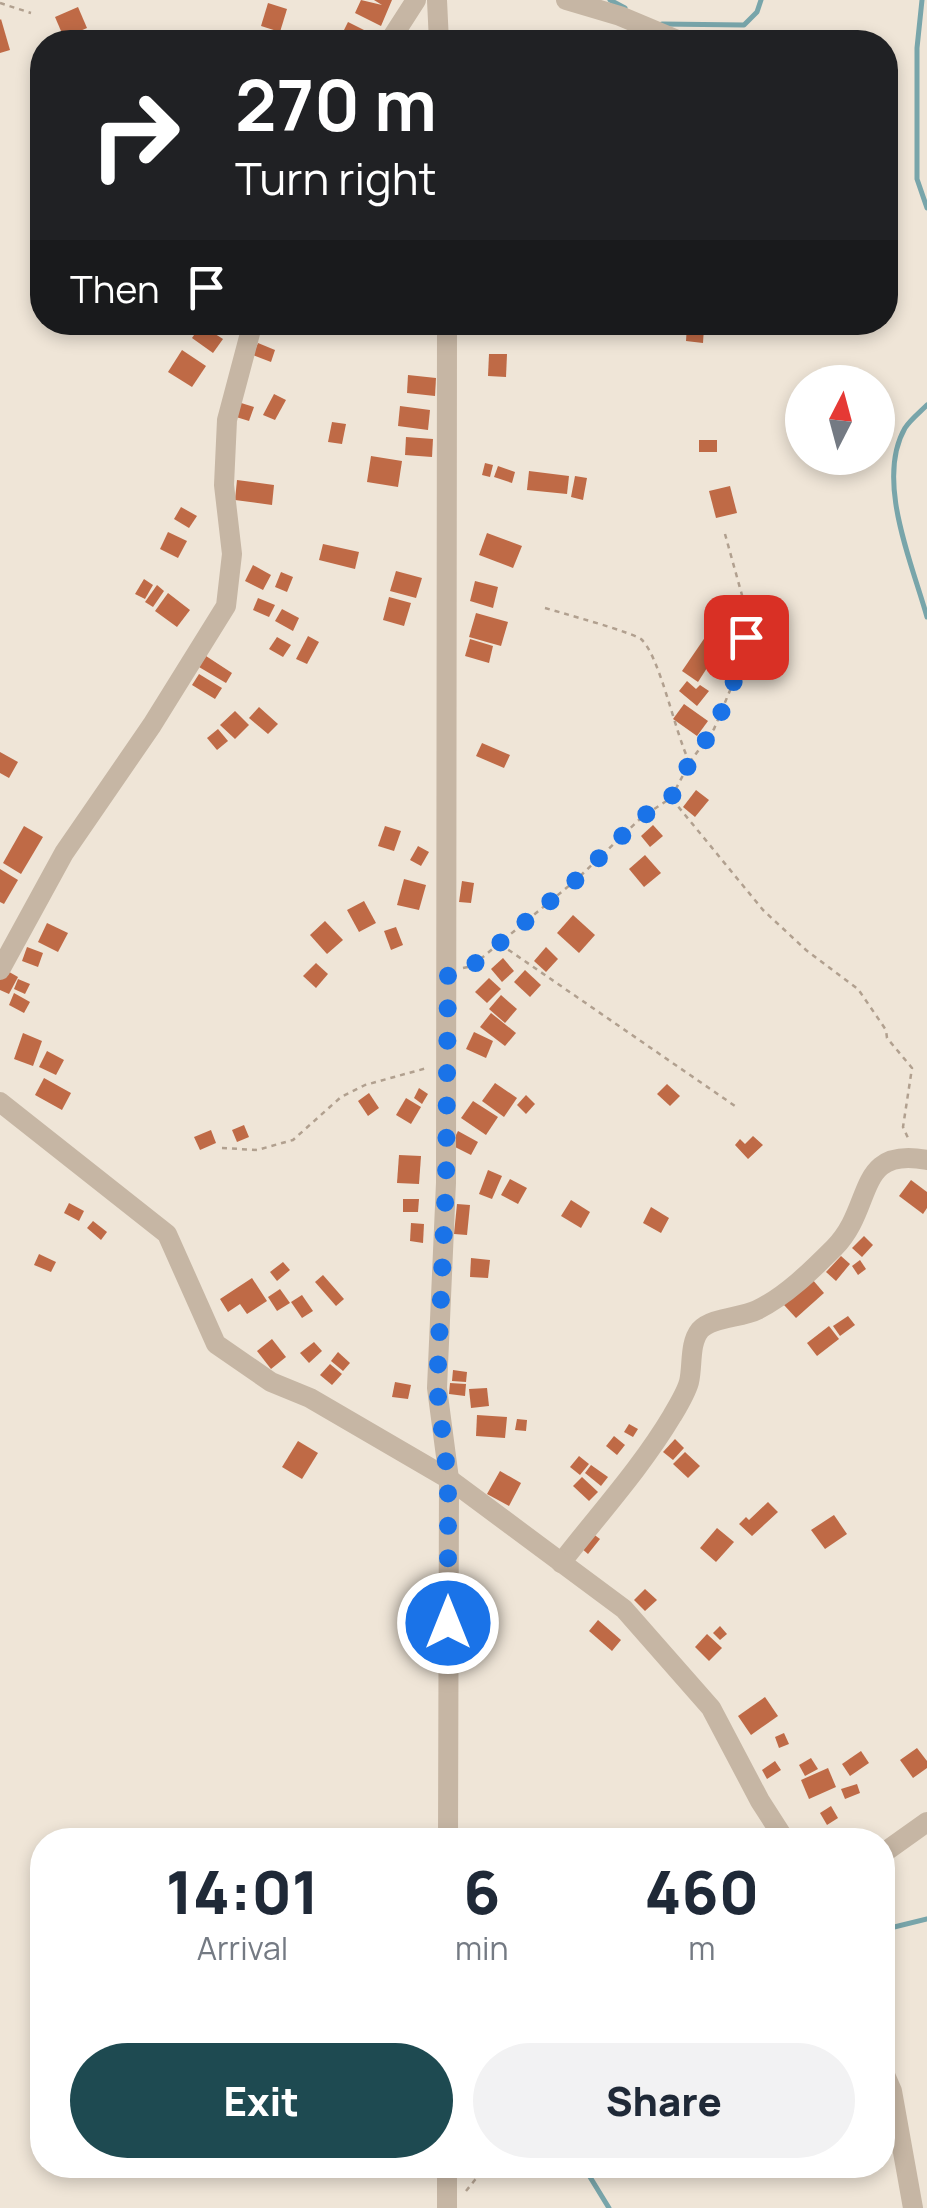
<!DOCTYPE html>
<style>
body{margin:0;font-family:Manrope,sans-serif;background:#f2f2f3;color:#1f2937;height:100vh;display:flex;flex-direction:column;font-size:38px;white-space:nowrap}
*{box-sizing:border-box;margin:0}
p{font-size:32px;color:#747a83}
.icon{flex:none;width:55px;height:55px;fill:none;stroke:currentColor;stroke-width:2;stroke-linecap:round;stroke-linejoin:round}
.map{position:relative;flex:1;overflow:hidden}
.side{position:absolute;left:30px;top:1828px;width:865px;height:350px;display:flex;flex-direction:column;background:#fff;border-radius:40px;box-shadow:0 5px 15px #0003}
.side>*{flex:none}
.top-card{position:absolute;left:30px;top:30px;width:868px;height:305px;border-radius:40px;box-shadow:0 5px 15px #0003;background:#202124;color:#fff;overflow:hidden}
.needle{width:65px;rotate:6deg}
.fabs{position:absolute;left:785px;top:365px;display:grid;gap:20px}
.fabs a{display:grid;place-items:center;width:110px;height:110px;border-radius:50%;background:#fff;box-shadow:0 5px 15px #0003;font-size:50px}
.pin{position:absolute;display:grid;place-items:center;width:85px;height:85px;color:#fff;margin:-42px;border-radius:20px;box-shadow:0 5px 15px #0006}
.me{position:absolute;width:110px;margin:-55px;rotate:0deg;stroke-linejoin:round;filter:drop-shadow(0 0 8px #0008)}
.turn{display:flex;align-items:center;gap:35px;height:210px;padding:0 40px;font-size:45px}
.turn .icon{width:130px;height:130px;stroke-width:2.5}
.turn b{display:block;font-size:70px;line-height:85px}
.then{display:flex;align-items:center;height:95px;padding:0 40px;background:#0003;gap:20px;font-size:38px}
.eta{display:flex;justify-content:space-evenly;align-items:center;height:170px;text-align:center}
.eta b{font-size:60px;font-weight:800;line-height:70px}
.action{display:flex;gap:20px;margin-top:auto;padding:20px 40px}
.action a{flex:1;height:115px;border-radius:60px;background:#1e4a51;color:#fff;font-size:40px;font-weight:800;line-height:115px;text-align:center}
.action a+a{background:#f2f2f3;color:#1f2937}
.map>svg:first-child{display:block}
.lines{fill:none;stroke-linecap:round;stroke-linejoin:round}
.stream{stroke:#78a5aa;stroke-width:5}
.building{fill:#bf6a46}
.path{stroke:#b1a08f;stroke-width:2.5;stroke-dasharray:5 5;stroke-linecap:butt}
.minor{stroke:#c6b6a4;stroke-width:20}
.route{stroke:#1a73e8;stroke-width:18;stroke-dasharray:0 32.4}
</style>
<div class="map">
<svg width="927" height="2208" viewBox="0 0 927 2208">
<rect width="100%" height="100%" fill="#efe5d7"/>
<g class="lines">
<g class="stream">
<polyline points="610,0 625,8"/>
<polyline points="922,0 917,48 917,179 927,208"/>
<polyline points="662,24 744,25 757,12 761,0"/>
<path d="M927 405C920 412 910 420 905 428 875 480 912 563 927 617"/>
<polyline points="882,1930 927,1919"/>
<polyline points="586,2165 590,2177 609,2208"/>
</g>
</g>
<g class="building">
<polygon points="361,0 382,5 374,0 392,0 381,26 355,13"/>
<polygon points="268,3 287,9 280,32 261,26"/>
<polygon points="78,7 87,28 64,38 55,17"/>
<polygon points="1,19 10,50 0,53 0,20"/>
<polygon points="348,22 372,34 368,42 338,42"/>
<polygon points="408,322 434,322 433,329"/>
<polygon points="201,325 223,339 213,353 192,338"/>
<polygon points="687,326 704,328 703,343 686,341"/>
<polygon points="258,343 275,350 271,362 253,355"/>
<polygon points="182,350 206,366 192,387 168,372"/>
<polygon points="489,354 507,354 506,377 488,376"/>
<polygon points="408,375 436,378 435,396 407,393"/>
<polygon points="274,394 286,400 275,420 263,415"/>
<polygon points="238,402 254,407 249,421 233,416"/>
<polygon points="400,406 430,410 428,430 398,426"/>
<polygon points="332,422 346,424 342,444 328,442"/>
<polygon points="406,437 433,439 432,457 405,455"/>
<rect x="699" y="440" width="18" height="12"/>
<polygon points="371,456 402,461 398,487 367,482"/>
<polygon points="485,463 493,465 490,477 482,475"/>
<polygon points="498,466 515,472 512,483 494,477"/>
<polygon points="529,471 569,476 567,494 527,490"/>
<polygon points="575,476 587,478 583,500 571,497"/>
<polygon points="237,480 274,485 272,505 235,500"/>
<polygon points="730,486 737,513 716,518 709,491"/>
<polygon points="181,507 197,516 189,528 174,519"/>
<polygon points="168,532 187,541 178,558 160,549"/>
<polygon points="487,533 522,546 513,568 479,555"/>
<polygon points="323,544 359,552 355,569 319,560"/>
<polygon points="253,565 271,575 263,590 245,581"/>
<polygon points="396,571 422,578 416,598 390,591"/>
<polygon points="281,572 293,577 287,592 275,587"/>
<polygon points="144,579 153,585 145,599 135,594"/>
<polygon points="475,581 498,587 493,608 470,601"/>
<polygon points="157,585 164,591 153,607 145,602"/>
<polygon points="168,593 190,610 177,627 155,611"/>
<polygon points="389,597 411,603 404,626 383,620"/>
<polygon points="258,598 275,605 269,617 253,610"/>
<polygon points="282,609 299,618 293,631 275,621"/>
<polygon points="476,613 508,622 501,646 469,637"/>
<polygon points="708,633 723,643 698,682 682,671"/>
<polygon points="308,636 319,642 307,664 296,659"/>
<polygon points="277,637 291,645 283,657 269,649"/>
<polygon points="470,639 493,646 489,663 465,656"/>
<polygon points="206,656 232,673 226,683 199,667"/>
<polygon points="199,674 222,688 215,699 192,685"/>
<polygon points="687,681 696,689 700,685 709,691 697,706 679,691"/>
<polygon points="684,704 708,721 697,736 673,719"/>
<polygon points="259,707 278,724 268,734 249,718"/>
<polygon points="235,711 249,725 235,739 220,725"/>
<polygon points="218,729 228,741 217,750 207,738"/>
<polygon points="482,743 510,755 504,768 476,756"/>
<polygon points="0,752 18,762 9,778 0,773"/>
<polygon points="696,790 709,800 695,817 683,807"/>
<polygon points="653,825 663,836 650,847 641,836"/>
<polygon points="24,826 43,837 21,874 3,863"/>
<polygon points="385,826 401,831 394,851 378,846"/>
<polygon points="418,846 429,852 421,866 410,860"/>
<polygon points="645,855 661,873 644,887 629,869"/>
<polygon points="0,869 18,880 4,904 0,902"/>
<polygon points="404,879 426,885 419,910 397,905"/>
<polygon points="462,881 474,883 471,903 459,902"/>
<polygon points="364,901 376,923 359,932 347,910"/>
<polygon points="573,915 595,935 579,953 557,933"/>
<polygon points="325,921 343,940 327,954 310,935"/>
<polygon points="47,923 68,933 58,952 38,942"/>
<polygon points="396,927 403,945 391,950 384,931"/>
<polygon points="27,947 43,953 38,967 22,961"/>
<polygon points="546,947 558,959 546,972 534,961"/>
<polygon points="503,958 514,971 502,982 491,969"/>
<polygon points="316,963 328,974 316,988 303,976"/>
<polygon points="4,969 18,977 9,994 0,990 0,977"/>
<polygon points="525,970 541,985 530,997 514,982"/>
<polygon points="489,978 501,989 487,1003 475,992"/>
<polygon points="18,979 30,984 25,994 14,989"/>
<polygon points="14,993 30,1002 24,1013 9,1005"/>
<polygon points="501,995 517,1009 505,1023 489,1009"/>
<polygon points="491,1013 516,1033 505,1046 480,1027"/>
<polygon points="474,1032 493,1041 486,1058 466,1049"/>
<polygon points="23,1033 42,1041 33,1066 14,1059"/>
<polygon points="47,1051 64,1060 56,1075 39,1067"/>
<polygon points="44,1078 71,1093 62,1110 35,1095"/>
<polygon points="495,1083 517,1098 504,1117 482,1101"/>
<polygon points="667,1084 680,1096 670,1106 657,1094"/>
<polygon points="419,1088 428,1094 422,1104 414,1098"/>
<polygon points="369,1093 379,1108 368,1116 358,1101"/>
<polygon points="526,1095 535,1104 526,1114 517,1105"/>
<polygon points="406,1098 421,1107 411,1124 396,1115"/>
<polygon points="473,1101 498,1117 486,1135 461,1118"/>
<polygon points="244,1125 249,1137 237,1142 232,1130"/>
<polygon points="211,1130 216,1143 200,1150 194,1137"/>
<polygon points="458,1131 478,1142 471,1155 451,1145"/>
<polygon points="753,1136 763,1145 748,1159 735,1145 740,1139 745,1144"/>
<polygon points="399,1155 421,1156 419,1184 397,1183"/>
<polygon points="488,1170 502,1176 492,1199 479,1194"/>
<polygon points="510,1179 527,1188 518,1204 501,1195"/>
<polygon points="911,1180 927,1192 927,1208 923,1214 899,1196"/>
<polygon points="403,1199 419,1199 418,1212 403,1212"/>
<polygon points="571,1200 590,1212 581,1228 561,1216"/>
<polygon points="69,1203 84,1211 79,1221 64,1213"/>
<polygon points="457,1204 470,1205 467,1235 454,1234"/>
<polygon points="651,1207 669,1218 661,1233 643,1223"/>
<polygon points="93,1221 107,1232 101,1240 87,1228"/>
<polygon points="411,1223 424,1224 423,1243 410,1241"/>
<polygon points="864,1236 873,1245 862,1257 852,1248"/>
<polygon points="39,1254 56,1262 51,1272 34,1265"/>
<polygon points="841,1256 850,1264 836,1281 826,1272"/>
<polygon points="471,1258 490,1260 488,1278 470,1277"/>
<polygon points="860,1260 866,1269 858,1275 852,1266"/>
<polygon points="283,1262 290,1270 277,1281 270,1272"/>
<polygon points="323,1275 344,1299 336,1306 315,1282"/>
<polygon points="252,1278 267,1301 247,1314 240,1304 228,1312 220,1299"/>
<polygon points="812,1279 824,1293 796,1318 784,1305"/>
<polygon points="280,1289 290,1303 277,1311 268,1297"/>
<polygon points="302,1295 313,1311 302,1318 291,1302"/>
<polygon points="848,1316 855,1325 840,1336 833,1326"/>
<polygon points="829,1326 839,1339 817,1356 807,1343"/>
<polygon points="272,1339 286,1357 271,1369 257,1351"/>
<polygon points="314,1342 322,1351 309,1363 300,1353"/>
<polygon points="338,1352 350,1363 343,1371 331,1361"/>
<polygon points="330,1364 342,1374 332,1385 320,1375"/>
<polygon points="453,1370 467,1372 466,1382 452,1381"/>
<polygon points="395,1382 411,1385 408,1399 392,1397"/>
<polygon points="450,1383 466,1384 465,1396 449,1394"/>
<polygon points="487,1388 489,1406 471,1408 469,1389"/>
<polygon points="477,1415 507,1417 505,1438 476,1436"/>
<polygon points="517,1419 527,1420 526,1431 515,1430"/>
<polygon points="629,1424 638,1429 633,1437 624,1432"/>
<polygon points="614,1436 625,1445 617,1455 606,1446"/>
<polygon points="675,1439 684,1448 673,1460 663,1452"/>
<polygon points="298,1441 318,1453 302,1479 282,1467"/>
<polygon points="685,1452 700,1466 688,1478 673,1464"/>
<polygon points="579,1456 589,1464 580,1475 570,1467"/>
<polygon points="591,1465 608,1477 601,1486 585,1473"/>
<polygon points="500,1471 521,1483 509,1506 487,1494"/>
<polygon points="582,1477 598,1492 589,1501 573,1486"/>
<polygon points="768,1502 778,1512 752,1536 739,1524 746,1517 749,1520"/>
<polygon points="834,1515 847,1534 825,1549 811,1530"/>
<polygon points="585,1528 600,1539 588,1554 574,1542"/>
<polygon points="717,1528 734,1542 716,1562 700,1548"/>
<polygon points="645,1589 657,1600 645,1611 634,1600"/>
<polygon points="598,1620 621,1640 612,1651 589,1631"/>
<polygon points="720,1626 727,1634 720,1640 713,1633"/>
<polygon points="707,1634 722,1648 709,1661 695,1647"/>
<polygon points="765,1697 778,1716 751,1735 738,1716"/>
<polygon points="784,1733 789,1744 779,1748 775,1737"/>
<polygon points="917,1748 927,1761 927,1768 913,1778 900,1760"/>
<polygon points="861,1751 869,1763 850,1776 842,1764"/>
<polygon points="811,1758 818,1769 805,1776 799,1765"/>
<polygon points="775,1761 781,1770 767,1779 762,1770"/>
<polygon points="828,1768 836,1787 809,1799 801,1780"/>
<polygon points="857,1784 860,1793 845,1799 841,1789"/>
<polygon points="831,1806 838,1818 827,1825 820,1813"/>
</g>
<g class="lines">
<g class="path">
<polyline points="0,3 31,13"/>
<path d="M545 608C562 613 631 632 641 639 660 656 675 733 689 761"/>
<polyline points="672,799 763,910 806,950 858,989 886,1030 887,1038 912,1068 903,1127 908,1138"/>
<polyline points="500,944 735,1106"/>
<polyline points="463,968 472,966 576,880 642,817 671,798 690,762 714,729 731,688 746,637 745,606 725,534"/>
<polyline points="222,1148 257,1150 293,1140 341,1097 365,1085 427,1068"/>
<polyline points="466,2191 487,2165"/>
</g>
<g class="minor">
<polyline points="437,0 439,42"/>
<polyline points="566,0 620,16 682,42"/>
<polyline points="389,42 416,0"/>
<polyline points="0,970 64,853 152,725 226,606 232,554 224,485 227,420 253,322"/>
<polyline points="0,1102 167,1234 216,1344 271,1382 310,1398 449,1479 437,1388 446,1183 447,322"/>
<path d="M561 1563C598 1515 641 1468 672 1416 678 1406 686 1393 689 1382 693 1365 689 1344 700 1330 712 1317 741 1318 757 1310 786 1296 812 1270 834 1248 875 1207 854 1146 927 1160"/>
<polyline points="448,1840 449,1479 624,1609 711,1708 760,1801 785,1840"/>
<polyline points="882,1854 927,1822"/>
<polyline points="882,2068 892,2091 913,2208"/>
<polyline points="447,2208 447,2165"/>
</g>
</g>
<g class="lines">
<polyline class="route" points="448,1623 448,1479 437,1388 446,1183 448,973 472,966 576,880 642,817 671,798 690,762 714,729 732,688 746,637"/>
</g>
</svg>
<div class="fabs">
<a><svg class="needle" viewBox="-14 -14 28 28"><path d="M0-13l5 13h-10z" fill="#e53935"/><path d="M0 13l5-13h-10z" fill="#747a83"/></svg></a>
</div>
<div class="pin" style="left:746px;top:637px;background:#d93025"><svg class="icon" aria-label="arrive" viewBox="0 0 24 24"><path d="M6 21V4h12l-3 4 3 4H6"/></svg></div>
<svg class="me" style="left:448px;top:1623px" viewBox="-20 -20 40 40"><circle r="17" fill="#1a73e8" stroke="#fff" stroke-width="3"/><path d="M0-11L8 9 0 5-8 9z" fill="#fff"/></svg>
<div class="top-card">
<div class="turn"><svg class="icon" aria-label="right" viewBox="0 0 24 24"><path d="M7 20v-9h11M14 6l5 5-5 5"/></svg><div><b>270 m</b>Turn right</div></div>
<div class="then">Then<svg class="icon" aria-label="arrive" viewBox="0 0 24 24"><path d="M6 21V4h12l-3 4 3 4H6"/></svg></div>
</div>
<section class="side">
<div class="eta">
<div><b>14:01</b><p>Arrival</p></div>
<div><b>6</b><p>min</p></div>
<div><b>460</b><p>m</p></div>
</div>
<div class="action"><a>Exit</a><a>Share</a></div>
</section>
</div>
